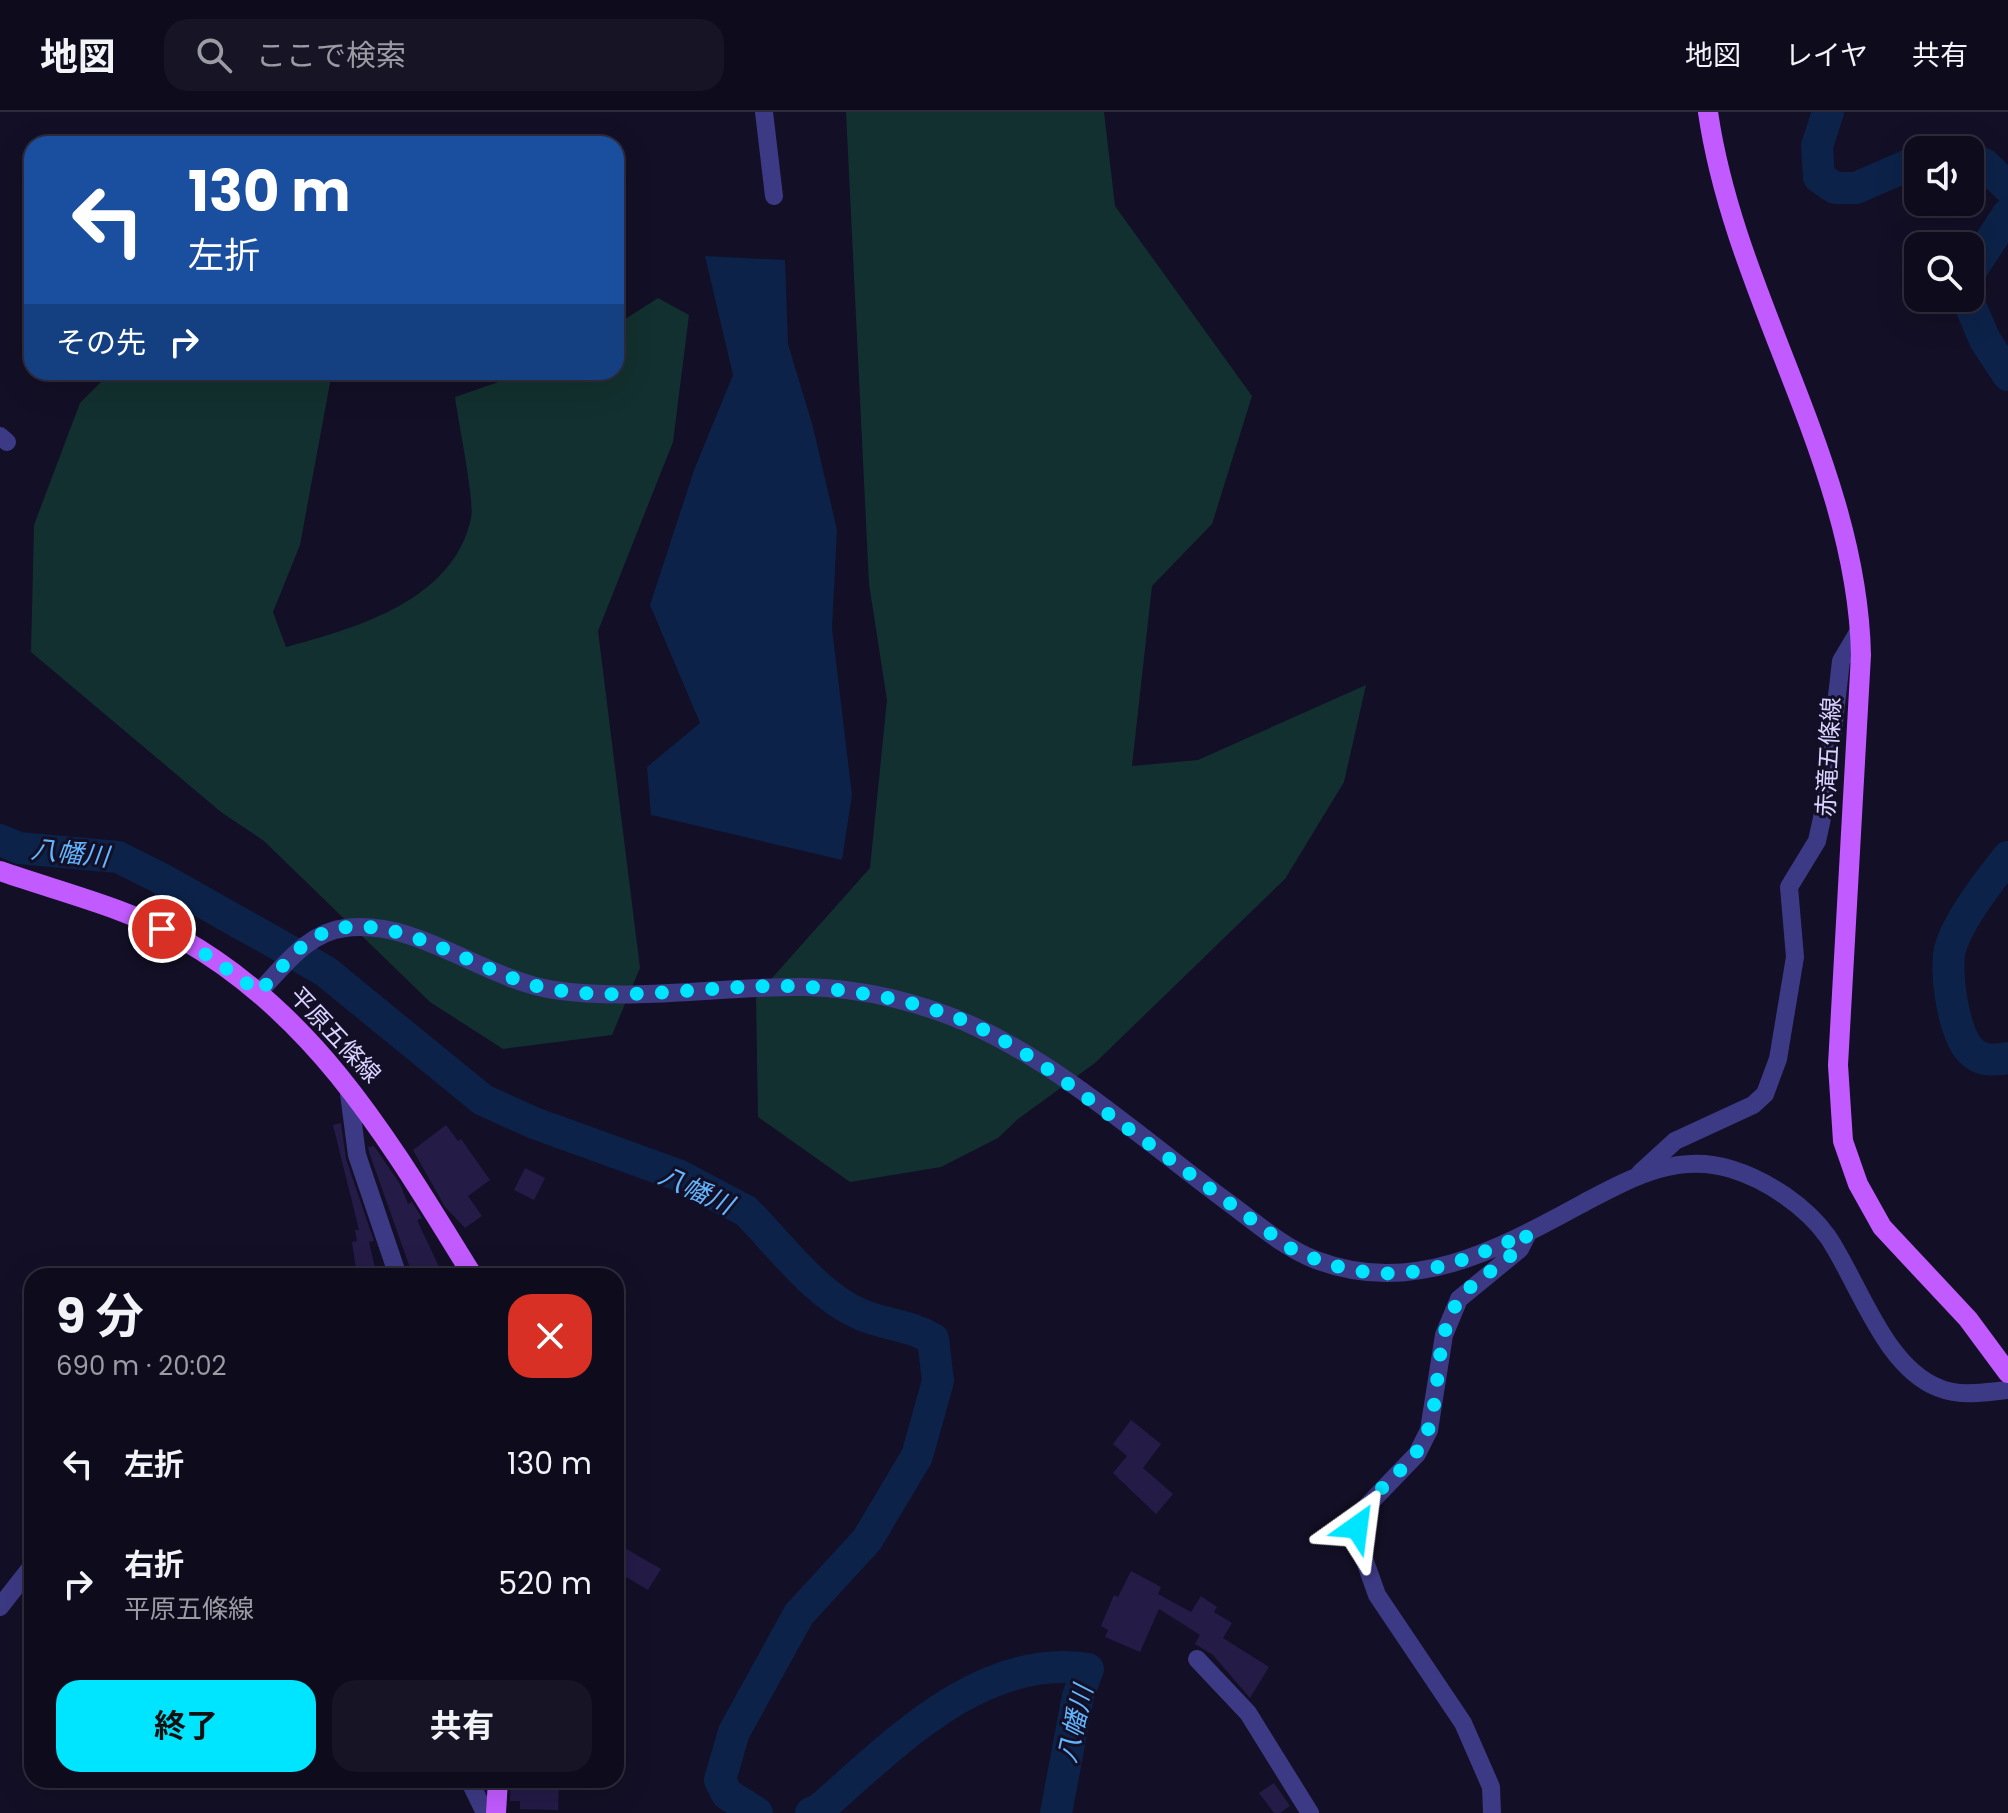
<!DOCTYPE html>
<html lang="ja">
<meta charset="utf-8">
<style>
body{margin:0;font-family:Poppins,"Noto Sans JP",sans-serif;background:#171425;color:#f1f3f6;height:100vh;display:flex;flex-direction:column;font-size:30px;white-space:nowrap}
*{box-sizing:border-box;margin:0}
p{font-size:26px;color:#9b9ba3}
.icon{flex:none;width:44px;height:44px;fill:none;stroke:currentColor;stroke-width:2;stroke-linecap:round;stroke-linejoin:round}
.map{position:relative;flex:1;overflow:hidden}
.details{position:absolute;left:24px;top:1156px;width:600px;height:520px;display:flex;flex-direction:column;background:#0e0b1c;border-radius:24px;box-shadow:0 8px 32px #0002,0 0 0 2px #2e2b3b}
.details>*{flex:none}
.top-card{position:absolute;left:24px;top:24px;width:600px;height:244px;border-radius:24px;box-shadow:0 8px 32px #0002,0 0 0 2px #2e2b3b;background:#1a4fa0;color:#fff;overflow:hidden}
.buttons{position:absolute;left:1904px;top:24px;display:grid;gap:16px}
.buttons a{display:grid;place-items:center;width:80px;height:80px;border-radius:16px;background:#0e0b1c;box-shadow:0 8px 32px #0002,0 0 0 2px #2e2b3b;font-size:40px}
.pin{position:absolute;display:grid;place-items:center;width:68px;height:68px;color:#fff;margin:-34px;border:4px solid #fff;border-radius:50%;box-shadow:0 2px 8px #0007}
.me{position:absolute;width:88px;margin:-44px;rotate:31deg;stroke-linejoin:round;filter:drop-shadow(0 0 6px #0008)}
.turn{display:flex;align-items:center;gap:28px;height:168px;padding:0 32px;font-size:36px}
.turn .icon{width:104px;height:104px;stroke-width:2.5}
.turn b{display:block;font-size:56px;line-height:68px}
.then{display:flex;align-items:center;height:76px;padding:0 32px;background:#0003;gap:16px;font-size:30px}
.round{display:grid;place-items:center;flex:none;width:84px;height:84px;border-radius:24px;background:#171425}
.summary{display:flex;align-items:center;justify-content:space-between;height:136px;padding:0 32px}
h1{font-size:48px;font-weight:700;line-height:60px}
.button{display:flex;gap:16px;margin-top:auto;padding:16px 32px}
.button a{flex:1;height:92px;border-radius:24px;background:#00e5ff;color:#111;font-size:32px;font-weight:700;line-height:92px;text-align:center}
.button a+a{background:#171425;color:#f1f3f6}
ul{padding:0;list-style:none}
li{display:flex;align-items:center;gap:24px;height:120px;padding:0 32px}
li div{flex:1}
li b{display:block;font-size:30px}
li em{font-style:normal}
header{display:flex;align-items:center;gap:48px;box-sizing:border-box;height:112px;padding:0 40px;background:#0e0b1c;border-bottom:2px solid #2e2b3b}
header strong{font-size:38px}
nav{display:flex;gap:44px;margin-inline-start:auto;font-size:28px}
.search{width:560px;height:72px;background:#171425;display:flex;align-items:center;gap:20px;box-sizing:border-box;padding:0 28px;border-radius:24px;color:#9b9ba3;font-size:30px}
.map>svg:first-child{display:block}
.green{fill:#12302f}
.water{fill:#0c2248}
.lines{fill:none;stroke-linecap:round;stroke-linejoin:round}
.river{stroke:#0c2248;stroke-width:32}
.building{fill:#241b47}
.minor{stroke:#3d3a85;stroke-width:18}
.major{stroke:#c25bff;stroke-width:20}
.route{stroke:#00e5ff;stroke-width:14;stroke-dasharray:0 25.2}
.labels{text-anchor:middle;stroke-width:6;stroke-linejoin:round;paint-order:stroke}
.street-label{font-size:24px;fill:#d9d4ff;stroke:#130f26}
.water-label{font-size:26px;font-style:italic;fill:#62b6ff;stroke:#130f26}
</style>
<header>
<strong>地図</strong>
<div class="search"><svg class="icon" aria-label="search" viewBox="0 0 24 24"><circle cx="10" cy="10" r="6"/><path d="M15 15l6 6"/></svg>ここで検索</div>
<nav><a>地図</a><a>レイヤ</a><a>共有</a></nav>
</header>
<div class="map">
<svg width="2008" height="1701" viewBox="0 0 2008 1701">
<rect width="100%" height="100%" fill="#130f26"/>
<g class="green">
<polygon points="846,0 1104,0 1115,94 1252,284 1212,412 1152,474 1132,654 1198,648 1366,573 1344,670 1285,767 1095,951 1018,1007 998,1026 941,1055 850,1070 758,1005 756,884 870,756 887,588 869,472"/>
<path d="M658 186 689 203 673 330 598 519 640 856 612 923 503 937 430 890 264 729 221 700 31 540 34 413 80 291 111 260H332L300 433 273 500 286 535C357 516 454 488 471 406 475 389 458 309 455 285L527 260H616V213Z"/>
</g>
<polygon class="water" points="705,144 785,148 788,232 813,315 837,418 832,516 852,683 842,748 651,703 647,655 700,611 650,493 694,358 733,263"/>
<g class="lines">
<g class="river">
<polyline points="1828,0 1817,34 1819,65 1835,76 1856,76 1918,49"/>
<polyline points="1970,47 1984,52 2008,75"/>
<polyline points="1970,160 2008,102"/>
<polyline points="1967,186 1985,228 2008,263"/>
<path d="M0 728 19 736 118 745 160 766 325 859 483 988 534 1011 678 1063 746 1099C780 1133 816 1184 862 1203 886 1213 910 1213 933 1227L938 1269 917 1344 867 1428 799 1502 734 1620 720 1668 727 1682 757 1701"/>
<path d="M2008 745C1989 769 1960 806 1951 834 1943 856 1954 927 1973 941 1985 950 1994 948 2008 946"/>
<path d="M811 1701 820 1697C893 1633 982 1540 1088 1557L1078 1584 1056 1701"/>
</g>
</g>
<g class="building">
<polygon points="341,1011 346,1047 374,1129 369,1130 377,1164 357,1164 352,1130 357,1129 355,1118 359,1118 333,1013"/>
<polygon points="446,1013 458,1029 461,1027 490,1068 468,1084 482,1104 465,1116 445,1095 413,1038"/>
<polygon points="374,1034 400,1072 408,1092 412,1090 422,1106 417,1108 441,1159 430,1164 410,1164 409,1153 369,1040 368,1035"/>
<polygon points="525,1056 545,1066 534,1088 514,1078"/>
<polygon points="1131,1308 1161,1332 1143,1356 1173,1382 1156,1402 1113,1361 1127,1344 1113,1332"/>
<polygon points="616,1431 661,1457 648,1478 616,1459"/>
<polygon points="1131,1459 1161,1475 1158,1482 1191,1500 1201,1484 1217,1495 1214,1500 1232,1511 1223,1526 1269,1555 1250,1586 1213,1543 1195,1532 1200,1523 1159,1497 1140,1540 1105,1525 1108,1518 1101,1514 1114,1483 1118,1485"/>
<polygon points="511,1668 559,1673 558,1698 520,1697 520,1689 510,1689"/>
<polygon points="1274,1671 1290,1694 1280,1701 1274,1701 1259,1681"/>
</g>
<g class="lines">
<g class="minor">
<polyline points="764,0 774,84"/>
<polyline points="0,324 7,330"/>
<path d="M259 880C283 855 308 820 345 816 419 807 482 867 554 878 636 890 721 874 804 875 863 876 925 891 978 916 1064 956 1148 1031 1225 1088 1254 1109 1282 1135 1316 1148 1415 1186 1504 1134 1589 1088 1635 1064 1679 1041 1731 1057 1767 1068 1806 1094 1828 1125 1859 1171 1884 1255 1939 1276 1961 1285 1985 1280 2008 1278"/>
<polyline points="348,974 357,1043 398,1164"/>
<polyline points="1640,1061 1675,1029 1753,993 1765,982 1778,947 1795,845 1789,775 1817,729 1824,697 1841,549 1860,517"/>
<polyline points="0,1495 32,1454"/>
<polyline points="1197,1547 1248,1601 1310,1701"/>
<polyline points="469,1668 485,1701"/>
<polyline points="1492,1701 1491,1675 1463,1611 1377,1483 1356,1424 1364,1397 1417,1342 1429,1318 1444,1223 1459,1187 1520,1137 1528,1121"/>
</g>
<g class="major">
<path d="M1708 0C1735 187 1857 352 1861 543L1838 953 1843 1029 1858 1072 1882 1115 1968 1207 2008 1261"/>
<path d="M0 759C60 780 127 796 182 827 320 906 392 1034 473 1164"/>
<polyline points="496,1701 498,1668"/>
</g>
</g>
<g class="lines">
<path class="route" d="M162 817 210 845 259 880C274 865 288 846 305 832 373 778 478 865 550 877 636 892 724 869 810 875 852 879 894 885 935 898 1002 918 1060 966 1115 1007 1174 1050 1232 1093 1290 1136 1382 1181 1441 1160 1528 1121 1513 1152 1478 1161 1459 1188 1433 1226 1442 1277 1428 1318 1415 1359 1367 1375 1357 1415"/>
</g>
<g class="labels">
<g class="street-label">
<text transform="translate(1829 645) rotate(-87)" y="8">赤滝五條線</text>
<text transform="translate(335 923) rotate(47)" y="8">平原五條線</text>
</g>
<g class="water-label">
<text transform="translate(70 741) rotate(6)" y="9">八幡川</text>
<text transform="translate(696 1078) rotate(25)" y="9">八幡川</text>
<text transform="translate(1075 1612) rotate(-77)" y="9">八幡川</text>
</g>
</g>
</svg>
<div class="buttons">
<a><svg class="icon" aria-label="sound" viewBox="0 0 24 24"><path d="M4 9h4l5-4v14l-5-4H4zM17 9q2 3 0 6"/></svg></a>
<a><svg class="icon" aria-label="search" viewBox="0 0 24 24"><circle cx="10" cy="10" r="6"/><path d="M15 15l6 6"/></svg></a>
</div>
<div class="pin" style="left:162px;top:817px;background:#d93025"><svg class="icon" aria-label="arrive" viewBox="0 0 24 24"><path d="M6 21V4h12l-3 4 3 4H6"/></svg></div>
<svg class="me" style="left:1357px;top:1415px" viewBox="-20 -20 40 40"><path d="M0-17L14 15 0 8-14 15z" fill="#00e5ff" stroke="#fff" stroke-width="4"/></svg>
<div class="top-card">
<div class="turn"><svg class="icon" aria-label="left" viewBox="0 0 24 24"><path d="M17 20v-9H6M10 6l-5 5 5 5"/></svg><div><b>130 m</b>左折</div></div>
<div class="then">その先<svg class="icon" aria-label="right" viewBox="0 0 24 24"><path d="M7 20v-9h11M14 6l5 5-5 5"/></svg></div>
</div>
<section class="details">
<div class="summary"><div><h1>9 分</h1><p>690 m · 20:02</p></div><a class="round" style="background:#d93025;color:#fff"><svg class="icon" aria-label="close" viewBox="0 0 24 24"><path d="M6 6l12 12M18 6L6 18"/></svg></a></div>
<ul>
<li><svg class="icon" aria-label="left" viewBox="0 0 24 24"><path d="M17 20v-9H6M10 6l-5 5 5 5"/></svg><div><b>左折</b></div><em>130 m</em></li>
<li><svg class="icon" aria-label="right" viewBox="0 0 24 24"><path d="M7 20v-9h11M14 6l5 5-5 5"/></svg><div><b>右折</b><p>平原五條線</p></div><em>520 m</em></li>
</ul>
<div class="button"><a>終了</a><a>共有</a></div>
</section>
</div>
